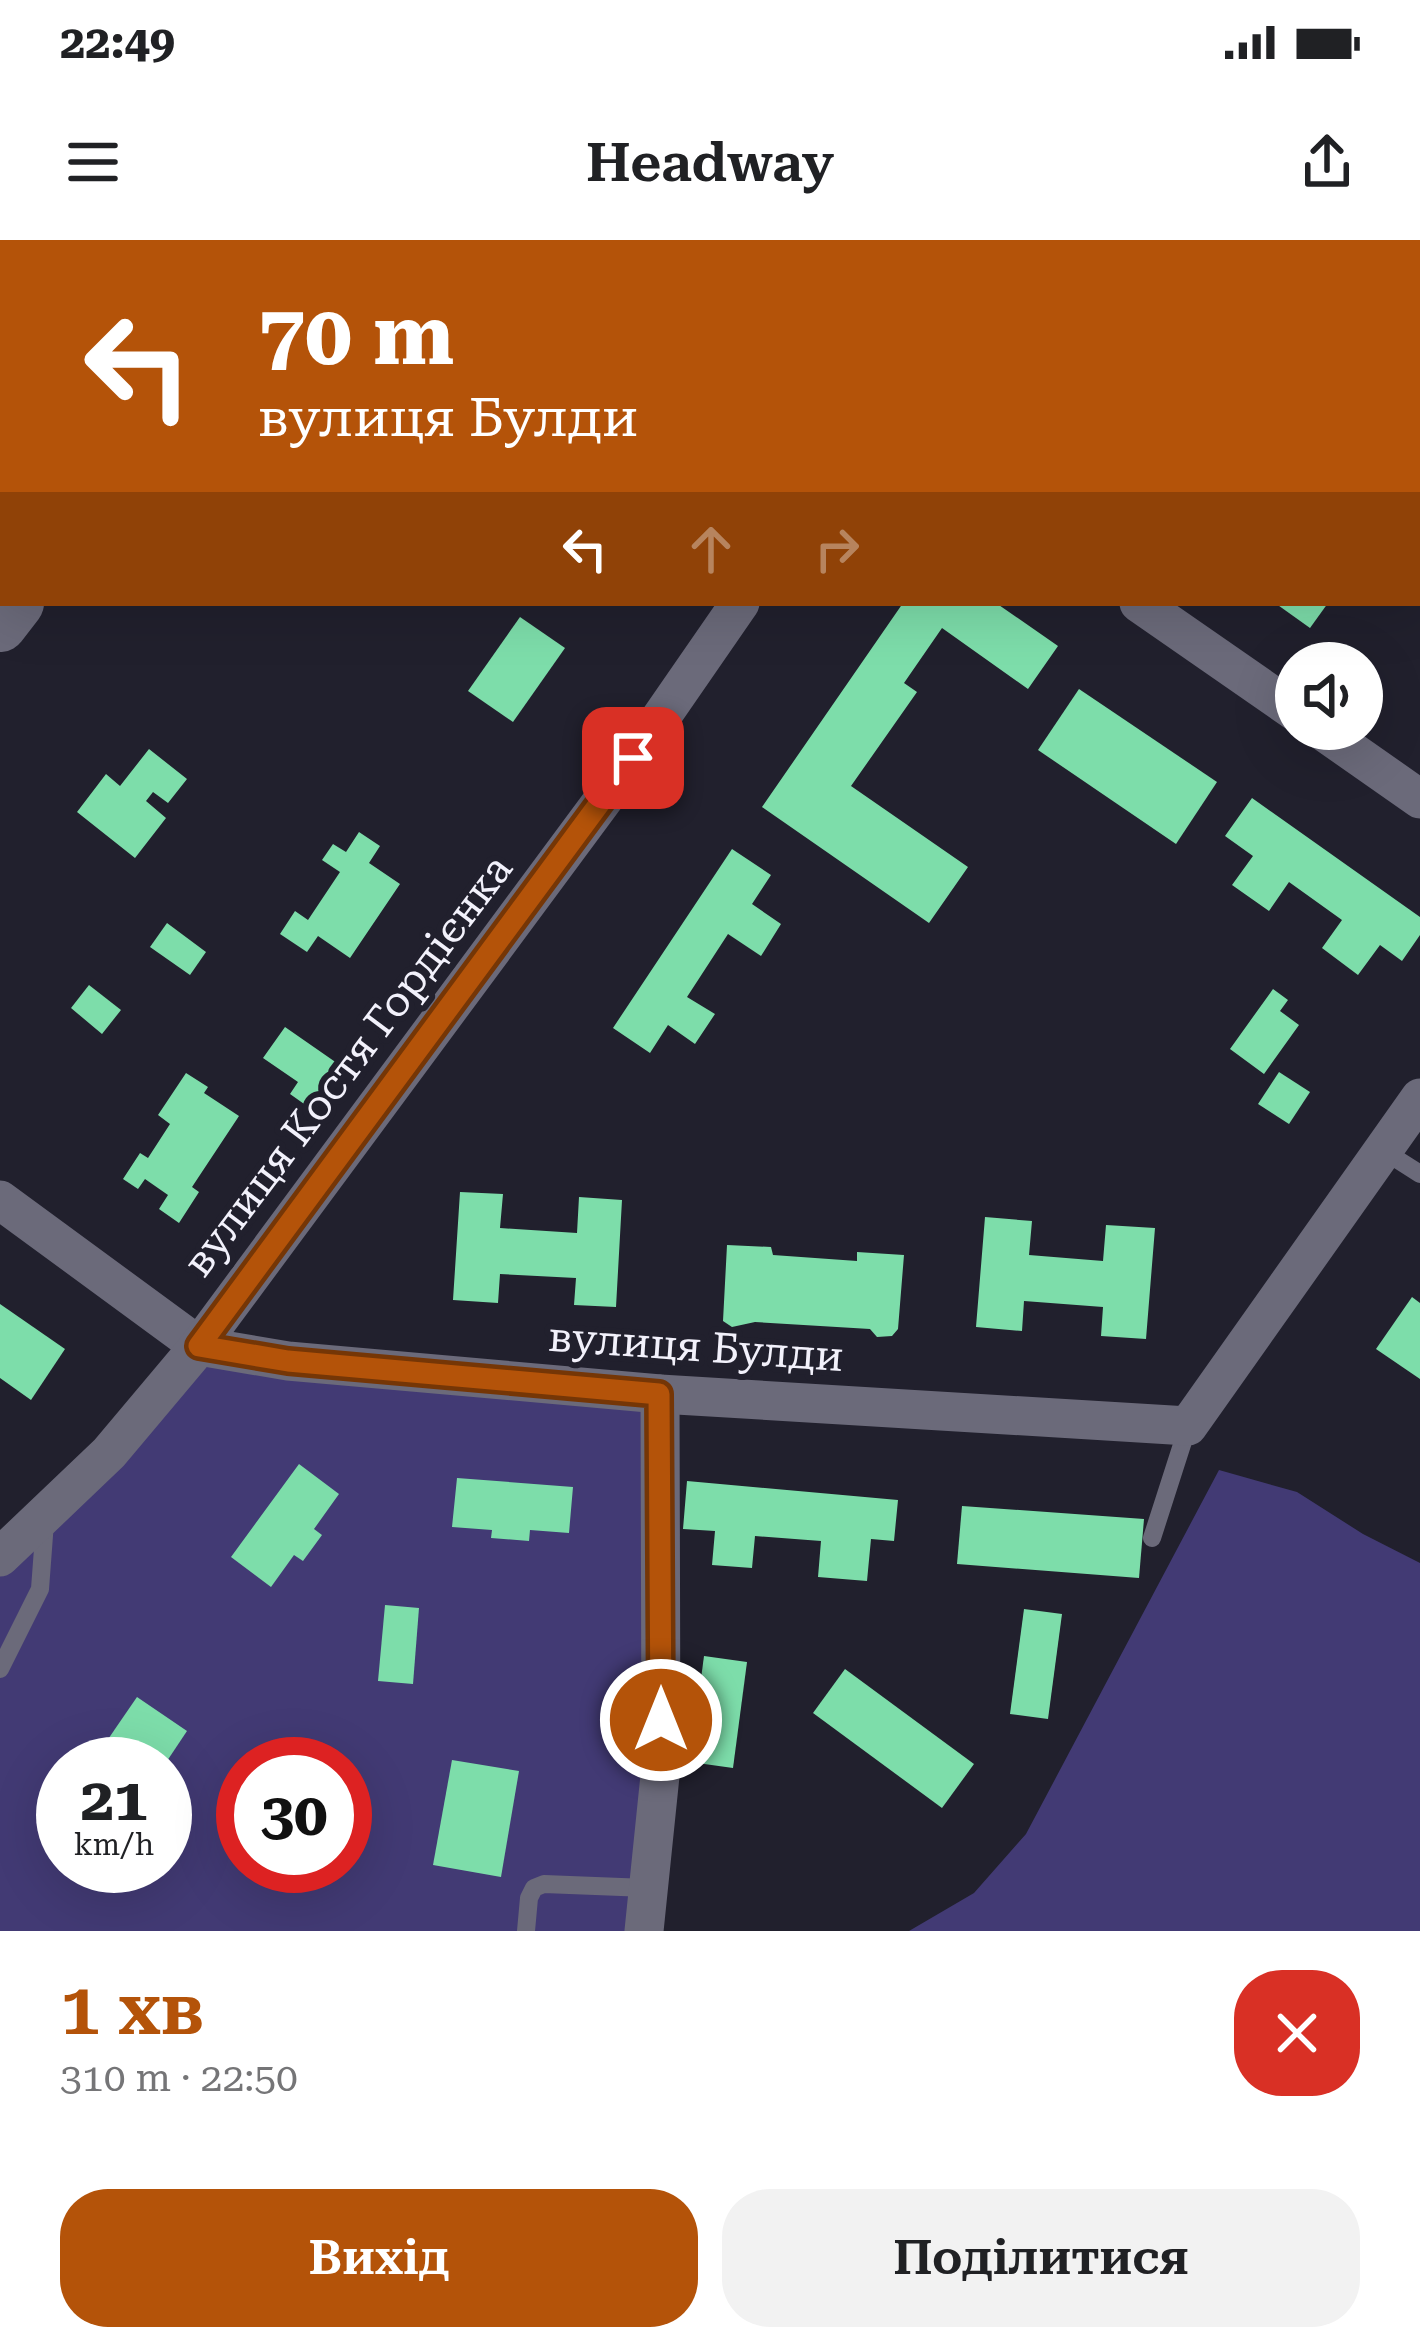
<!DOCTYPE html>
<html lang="uk">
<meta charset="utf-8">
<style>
body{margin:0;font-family:"Roboto Serif",serif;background:#f2f2f2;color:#202124;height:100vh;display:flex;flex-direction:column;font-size:45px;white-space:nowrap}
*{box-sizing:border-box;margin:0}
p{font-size:39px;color:#757577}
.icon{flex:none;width:66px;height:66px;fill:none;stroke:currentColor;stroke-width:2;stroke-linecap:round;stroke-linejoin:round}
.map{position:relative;height:1691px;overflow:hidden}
.panel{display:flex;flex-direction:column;background:#fff;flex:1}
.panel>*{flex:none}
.banner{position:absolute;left:0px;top:0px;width:1422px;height:366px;box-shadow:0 12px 48px #0002;background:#b45309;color:#fff;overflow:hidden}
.controls{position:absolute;left:1275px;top:402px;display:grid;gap:24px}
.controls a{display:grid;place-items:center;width:108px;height:108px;border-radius:50%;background:#fff;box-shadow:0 12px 48px #0002;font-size:60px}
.speed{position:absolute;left:36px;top:1497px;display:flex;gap:24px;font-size:60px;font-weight:700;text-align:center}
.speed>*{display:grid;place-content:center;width:156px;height:156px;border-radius:50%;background:#fff;box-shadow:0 12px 48px #0002;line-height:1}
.speed small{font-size:30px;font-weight:400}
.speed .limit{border:18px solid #d22;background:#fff;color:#111}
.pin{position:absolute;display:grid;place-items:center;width:102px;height:102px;color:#fff;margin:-51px;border-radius:24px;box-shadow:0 6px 18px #0006}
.me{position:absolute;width:132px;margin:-66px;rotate:0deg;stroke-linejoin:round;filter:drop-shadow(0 0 9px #0008)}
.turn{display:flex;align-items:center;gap:42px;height:252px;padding:0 60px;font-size:54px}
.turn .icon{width:156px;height:156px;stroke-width:2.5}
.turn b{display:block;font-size:84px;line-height:102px}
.lanes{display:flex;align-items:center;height:114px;padding:0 60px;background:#0003;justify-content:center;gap:60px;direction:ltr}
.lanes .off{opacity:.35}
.round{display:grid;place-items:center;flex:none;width:126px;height:126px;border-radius:48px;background:#f2f2f2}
.overview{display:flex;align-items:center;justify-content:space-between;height:204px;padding:0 60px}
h1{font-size:72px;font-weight:600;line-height:90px;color:#b45309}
.primary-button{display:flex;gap:24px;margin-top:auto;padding:24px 60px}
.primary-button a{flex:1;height:138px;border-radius:48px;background:#b45309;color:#fff;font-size:48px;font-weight:600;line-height:138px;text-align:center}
.primary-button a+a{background:#f2f2f2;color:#202124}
.status{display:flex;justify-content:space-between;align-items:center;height:84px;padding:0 60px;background:#fff;direction:ltr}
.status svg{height:33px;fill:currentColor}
header{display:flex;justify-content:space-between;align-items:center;height:156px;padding:0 60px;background:#fff;font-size:54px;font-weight:600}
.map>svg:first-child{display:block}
.green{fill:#423a74;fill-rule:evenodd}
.building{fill:#7dddaa}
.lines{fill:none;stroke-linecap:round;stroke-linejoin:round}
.lane{stroke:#6b6a7a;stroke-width:18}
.street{stroke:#6b6a7a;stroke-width:39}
.secondary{stroke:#6b6a7a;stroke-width:54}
.route-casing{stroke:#753606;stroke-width:30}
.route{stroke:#b45309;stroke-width:21}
.labels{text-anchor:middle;stroke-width:12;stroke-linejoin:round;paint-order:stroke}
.street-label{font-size:42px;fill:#f2f1fb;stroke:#21202d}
</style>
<div class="status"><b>22:49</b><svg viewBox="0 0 49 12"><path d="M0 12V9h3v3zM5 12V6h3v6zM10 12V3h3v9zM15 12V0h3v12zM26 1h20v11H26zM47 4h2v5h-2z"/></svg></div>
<header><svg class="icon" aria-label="menu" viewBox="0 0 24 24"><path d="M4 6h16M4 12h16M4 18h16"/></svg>Headway<svg class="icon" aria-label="share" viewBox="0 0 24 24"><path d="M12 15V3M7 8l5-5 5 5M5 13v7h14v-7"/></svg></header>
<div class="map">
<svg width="1420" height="1691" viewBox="0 0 1420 1691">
<rect width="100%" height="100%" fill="#21202d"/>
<g class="green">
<path d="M199 1106 660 1154 642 1691H0V1317ZM63 1524H165V1626H63ZM243 1524H345V1626H243Z"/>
<polygon points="1219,1230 1297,1252 1363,1294 1420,1323 1420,1691 909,1691 974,1653 1026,1594"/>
</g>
<g class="building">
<polygon points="903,363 996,363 1058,406 1028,449 942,388 904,443 917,452 851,546 968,627 929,683 762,567"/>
<polygon points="1275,363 1328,363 1310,388"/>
<polygon points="520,377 565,408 513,482 468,451"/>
<polygon points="1079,449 1217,542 1176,604 1038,510"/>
<polygon points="149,509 187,539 168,563 153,552 146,561 166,578 135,618 77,572 106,534 120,546"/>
<polygon points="1252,558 1420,677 1420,695 1402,721 1380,705 1358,735 1322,708 1342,680 1289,642 1269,671 1232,645 1253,616 1225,596"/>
<polygon points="359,592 380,606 369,623 400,644 350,718 318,696 307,712 280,694 295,671 308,680 340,632 322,620 333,604 346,612"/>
<polygon points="732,609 771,635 752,664 781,684 761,716 728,694 687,757 715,774 695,804 668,785 650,813 613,788"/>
<polygon points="167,683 206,712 190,735 150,707"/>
<polygon points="89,745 121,770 102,794 71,768"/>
<polygon points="1273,749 1288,760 1280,771 1299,785 1264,834 1230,809"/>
<polygon points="285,787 344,828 314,871 290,854 298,842 263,818"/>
<polygon points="1279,832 1310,852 1289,884 1258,864"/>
<polygon points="186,833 208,847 204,853 239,876 192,947 199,952 179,983 159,969 168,955 145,939 138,949 123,939 140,913 148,918 170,884 158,875"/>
<polygon points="460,952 503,954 500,988 577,993 579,957 622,960 616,1067 574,1065 576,1038 500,1034 498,1063 453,1060"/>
<polygon points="985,977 1032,981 1029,1015 1103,1021 1106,985 1155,988 1146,1099 1101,1096 1103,1067 1024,1061 1022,1091 976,1087"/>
<polygon points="727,1005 771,1007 773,1015 857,1021 857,1012 904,1015 898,1089 892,1096 877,1097 870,1089 755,1082 732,1087 723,1081"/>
<polygon points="1412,1057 1420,1063 1420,1139 1376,1109"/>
<polygon points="0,1064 65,1109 31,1160 0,1138"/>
<polygon points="299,1224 339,1254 314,1289 322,1295 303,1321 294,1315 271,1347 231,1317"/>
<polygon points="457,1238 573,1247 569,1293 530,1290 529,1301 491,1298 492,1290 452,1287"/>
<polygon points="687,1241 898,1260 894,1301 871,1299 867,1341 818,1337 821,1301 755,1296 752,1328 712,1325 715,1291 683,1289"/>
<polygon points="962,1266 1144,1279 1139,1338 957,1324"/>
<polygon points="385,1365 419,1368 413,1444 378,1441"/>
<polygon points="1024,1369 1062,1374 1048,1479 1010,1474"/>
<polygon points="704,1416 747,1422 733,1528 690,1522"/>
<polygon points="845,1429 974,1524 942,1568 813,1473"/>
<polygon points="137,1457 187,1491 165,1524 91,1524"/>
<polygon points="452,1520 519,1531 501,1637 433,1625"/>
</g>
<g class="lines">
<g class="lane">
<polyline points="225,0 227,3"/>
<polyline points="1384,911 1420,934"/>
<polyline points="1152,1298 1188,1186"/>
<polyline points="0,1429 40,1349 45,1282"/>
<polyline points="526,1691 529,1658 534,1648 544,1644 647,1648"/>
</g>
<g class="street">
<polyline points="119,0 123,3"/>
<polyline points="701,0 704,3"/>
<polyline points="989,3 991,0"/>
<polyline points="1139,363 1296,472"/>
<polyline points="1320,489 1420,559"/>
<polyline points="0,960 199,1106 288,1121 660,1154 1188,1186 1420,858"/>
<polyline points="0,1317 109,1213 199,1106 617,541 740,363"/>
<polyline points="644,1691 661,1526 660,1154"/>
</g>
<g class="secondary">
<polyline points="320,3 322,0"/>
<polyline points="0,385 17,363"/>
</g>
</g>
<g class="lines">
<g class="route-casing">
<polyline id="route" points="633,518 199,1106 288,1121 659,1154 661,1480"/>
</g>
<use href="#route" class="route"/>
</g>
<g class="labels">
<g class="street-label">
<text transform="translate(347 825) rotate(-53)" y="15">вулиця Костя Гордієнка</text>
<text transform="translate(696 1106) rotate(4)" y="15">вулиця Булди</text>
</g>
</g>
</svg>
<div class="controls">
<a><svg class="icon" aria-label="sound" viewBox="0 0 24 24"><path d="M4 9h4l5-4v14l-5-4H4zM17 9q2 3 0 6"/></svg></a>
</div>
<div class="speed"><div>21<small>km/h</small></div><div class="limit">30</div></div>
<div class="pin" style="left:633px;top:518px;background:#d93025"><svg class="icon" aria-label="arrive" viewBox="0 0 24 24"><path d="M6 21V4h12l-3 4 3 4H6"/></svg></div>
<svg class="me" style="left:661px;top:1480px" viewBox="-20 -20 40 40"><circle r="17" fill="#b45309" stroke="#fff" stroke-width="3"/><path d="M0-11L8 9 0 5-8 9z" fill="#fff"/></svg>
<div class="banner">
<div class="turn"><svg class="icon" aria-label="left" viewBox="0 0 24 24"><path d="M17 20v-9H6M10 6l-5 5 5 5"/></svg><div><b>70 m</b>вулиця Булди</div></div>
<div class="lanes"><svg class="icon" aria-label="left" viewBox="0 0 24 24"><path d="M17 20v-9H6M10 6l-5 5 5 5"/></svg><svg class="icon off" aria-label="ahead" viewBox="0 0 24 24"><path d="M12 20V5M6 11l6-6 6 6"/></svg><svg class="icon off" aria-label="right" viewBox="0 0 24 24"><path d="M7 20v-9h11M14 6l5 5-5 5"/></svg></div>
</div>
</div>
<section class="panel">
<div class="overview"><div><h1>1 хв</h1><p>310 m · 22:50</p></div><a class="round" style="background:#d93025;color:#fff"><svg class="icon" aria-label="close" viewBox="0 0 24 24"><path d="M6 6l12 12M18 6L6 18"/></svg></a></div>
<div class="primary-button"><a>Вихід</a><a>Поділитися</a></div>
</section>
